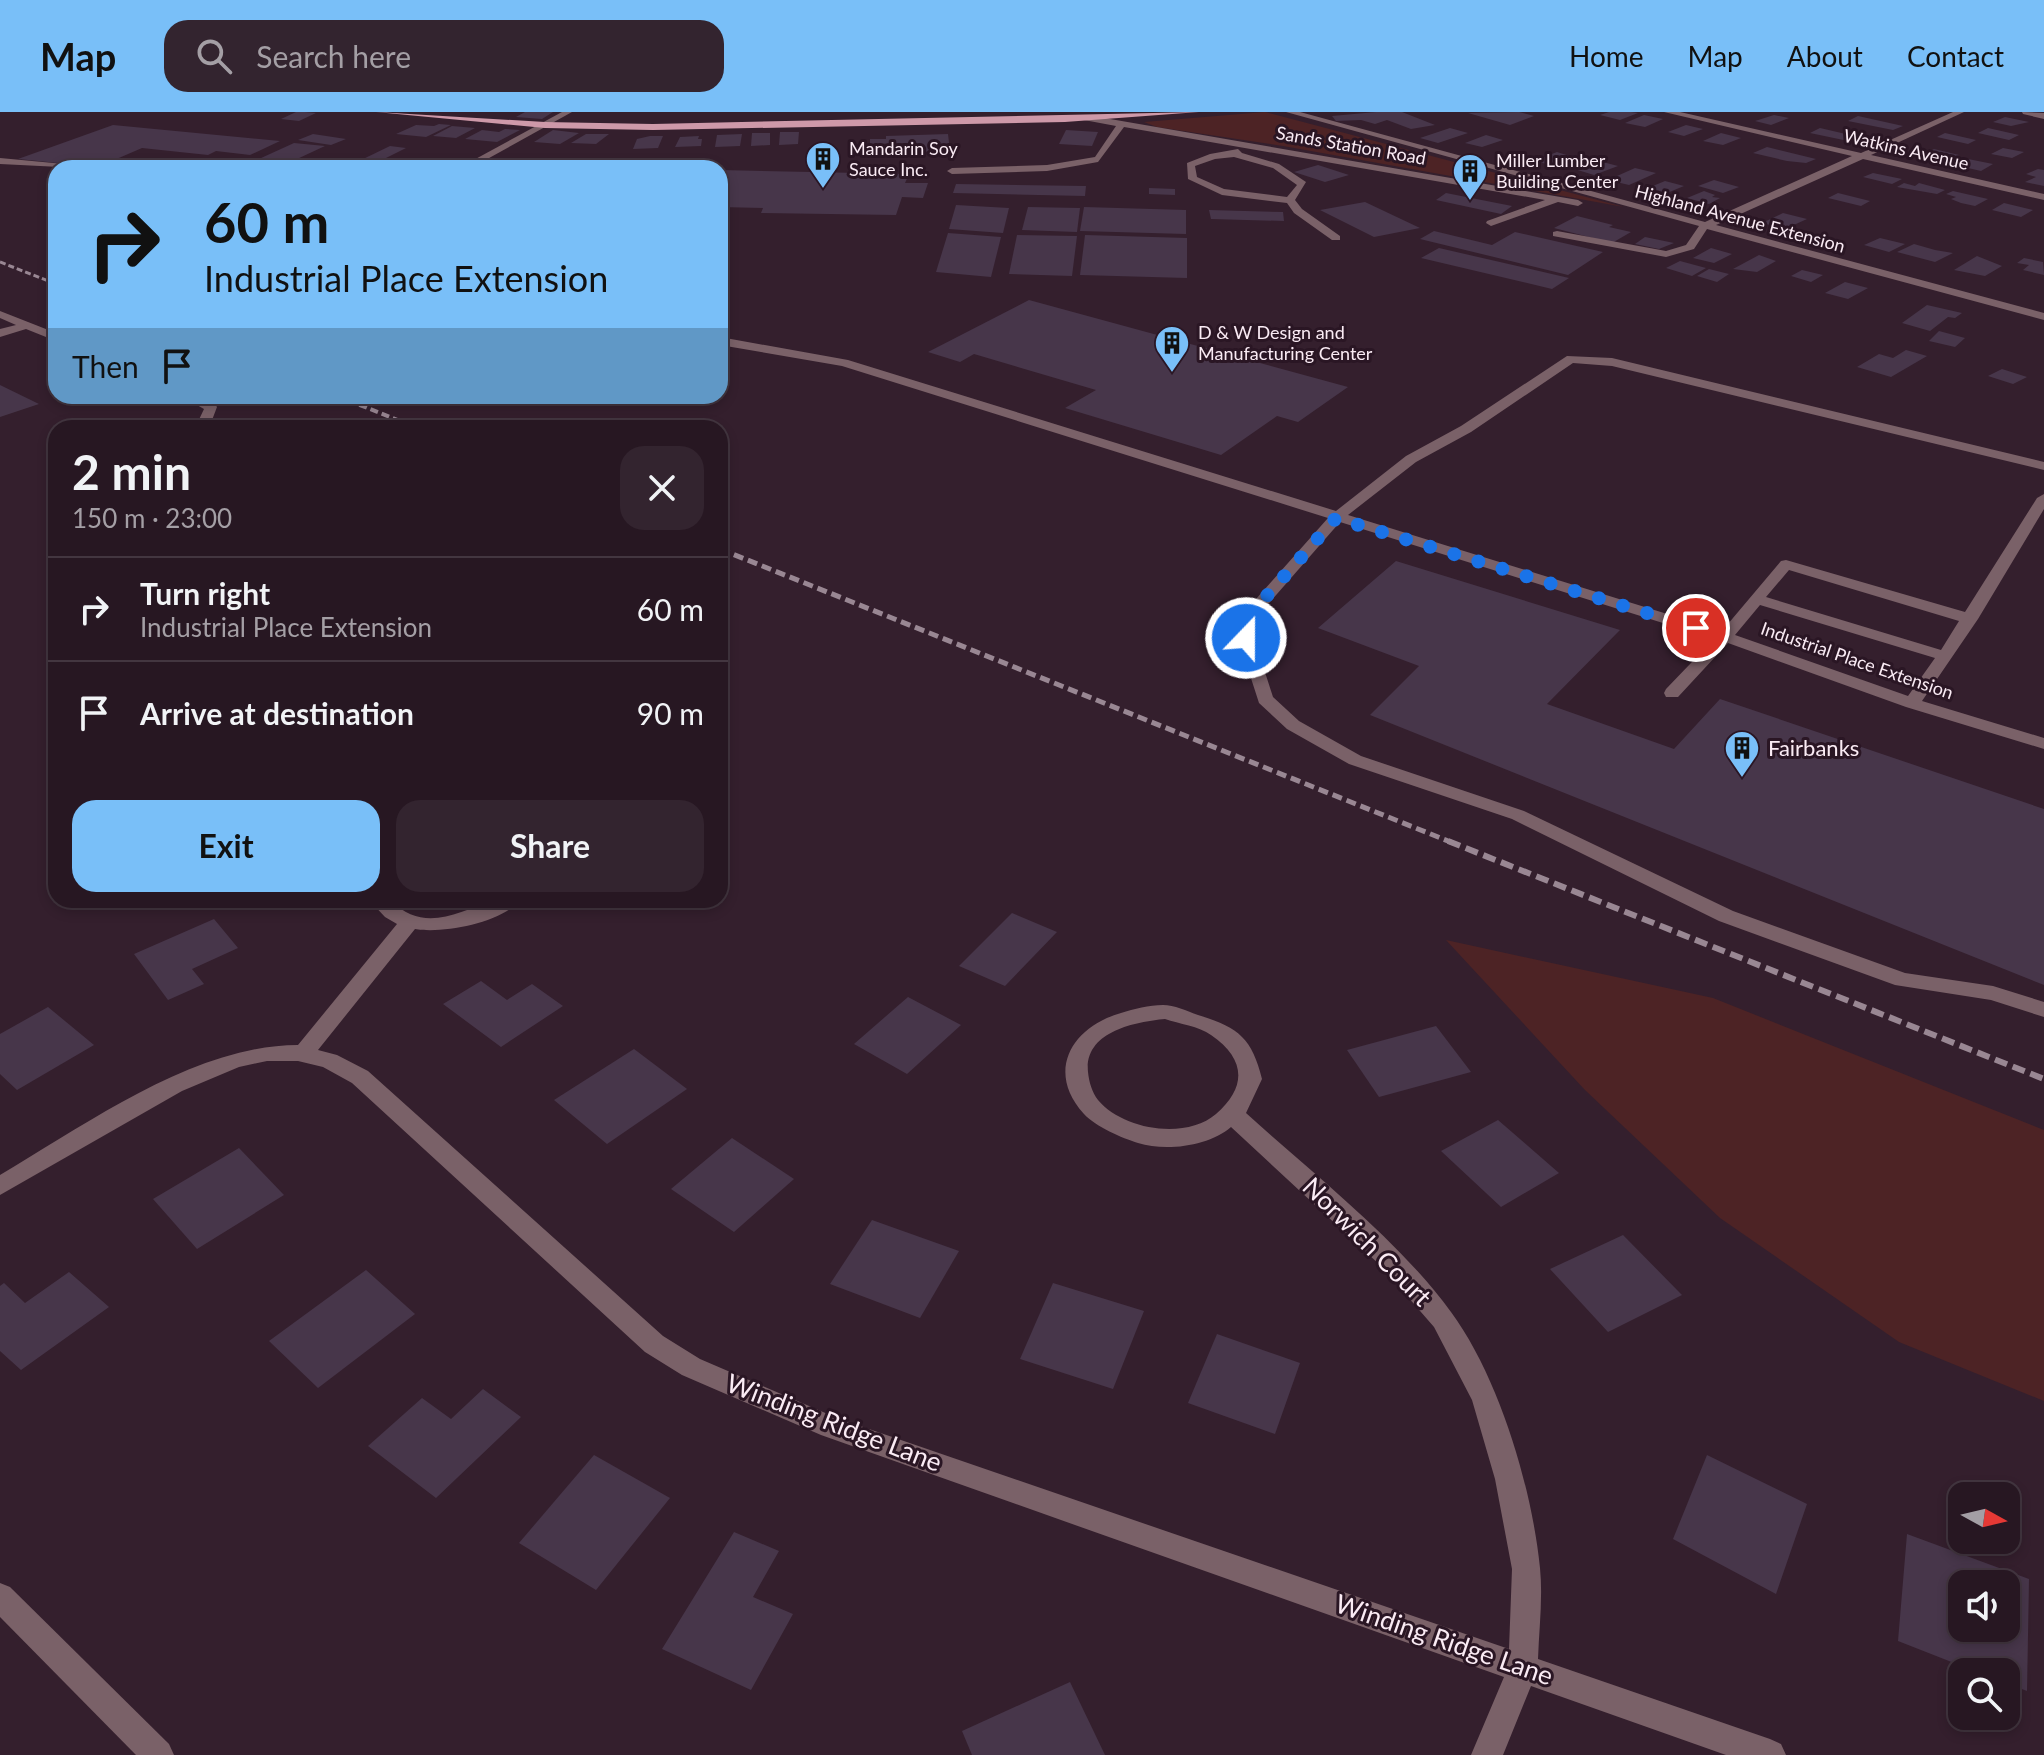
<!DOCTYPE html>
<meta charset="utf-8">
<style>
body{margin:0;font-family:Lato,sans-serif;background:#33242f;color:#f1f3f6;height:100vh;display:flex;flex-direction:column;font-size:30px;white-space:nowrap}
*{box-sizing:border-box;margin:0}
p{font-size:26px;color:#a49fa5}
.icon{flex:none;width:44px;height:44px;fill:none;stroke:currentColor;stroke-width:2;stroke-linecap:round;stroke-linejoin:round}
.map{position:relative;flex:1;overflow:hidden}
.details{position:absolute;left:48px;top:308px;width:680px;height:488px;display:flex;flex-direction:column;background:#271722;border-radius:24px;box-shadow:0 4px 12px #0003,0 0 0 2px #433640}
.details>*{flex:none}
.guide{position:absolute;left:48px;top:48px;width:680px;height:244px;border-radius:24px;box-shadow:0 4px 12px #0003,0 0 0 2px #433640;background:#79bff8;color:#111;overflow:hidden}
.needle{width:52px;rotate:98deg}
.tools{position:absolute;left:1948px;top:1370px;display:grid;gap:16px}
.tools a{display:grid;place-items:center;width:72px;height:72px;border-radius:16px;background:#271722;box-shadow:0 4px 12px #0003,0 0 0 2px #433640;font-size:40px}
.pin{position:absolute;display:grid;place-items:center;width:68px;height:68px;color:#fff;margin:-34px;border:4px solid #fff;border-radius:50%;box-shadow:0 2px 8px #0007}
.me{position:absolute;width:88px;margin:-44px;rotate:22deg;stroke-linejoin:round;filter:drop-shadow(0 0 6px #0008)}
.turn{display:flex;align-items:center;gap:28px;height:168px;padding:0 24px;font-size:36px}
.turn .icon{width:104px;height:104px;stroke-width:2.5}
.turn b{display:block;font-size:56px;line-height:68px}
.then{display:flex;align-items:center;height:76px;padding:0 24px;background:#0003;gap:16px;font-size:30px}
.round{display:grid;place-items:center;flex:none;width:84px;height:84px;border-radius:24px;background:#33242f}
.summary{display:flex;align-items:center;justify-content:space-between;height:136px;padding:0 24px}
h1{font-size:48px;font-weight:700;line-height:60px}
.cta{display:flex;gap:16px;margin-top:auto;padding:16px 24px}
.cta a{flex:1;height:92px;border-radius:24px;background:#79bff8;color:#111;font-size:32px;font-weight:700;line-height:92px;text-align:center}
.cta a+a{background:#33242f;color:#f1f3f6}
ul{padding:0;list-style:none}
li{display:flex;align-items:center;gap:24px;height:104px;padding:0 24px;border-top:2px solid #433640}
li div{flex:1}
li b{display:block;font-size:30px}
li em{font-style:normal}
header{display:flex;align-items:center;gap:48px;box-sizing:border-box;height:112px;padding:0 40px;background:#79bff8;color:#111}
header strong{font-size:38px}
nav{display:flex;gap:44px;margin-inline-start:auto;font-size:28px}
.search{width:560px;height:72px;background:#33242f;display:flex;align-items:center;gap:20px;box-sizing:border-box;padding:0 28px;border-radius:24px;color:#a49fa5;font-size:30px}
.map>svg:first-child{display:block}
.green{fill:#4d2325}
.building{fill:#47364a;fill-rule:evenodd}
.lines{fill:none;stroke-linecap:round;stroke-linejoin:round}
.minor{fill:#7a6168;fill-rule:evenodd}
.major{fill:#ce99a9;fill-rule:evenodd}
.rail-far3{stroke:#998793;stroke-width:3;stroke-dasharray:6 3;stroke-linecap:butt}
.rail-far2{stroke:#998793;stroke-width:4;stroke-dasharray:8 4;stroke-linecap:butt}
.rail-far1{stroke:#998793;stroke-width:5;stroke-dasharray:10 5;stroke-linecap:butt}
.rail{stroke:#998793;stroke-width:6;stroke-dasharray:13 6;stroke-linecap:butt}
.route{stroke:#1a73e8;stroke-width:14;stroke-dasharray:0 25.2}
.labels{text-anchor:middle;stroke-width:6;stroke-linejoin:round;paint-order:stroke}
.far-street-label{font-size:18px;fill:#faebf4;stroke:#2a1624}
.far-poi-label{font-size:18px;fill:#faebf4;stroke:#2a1624;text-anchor:start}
.poi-label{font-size:22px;fill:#faebf4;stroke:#2a1624;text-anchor:start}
.near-street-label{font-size:26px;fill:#faebf4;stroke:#2a1624}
</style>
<header>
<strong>Map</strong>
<div class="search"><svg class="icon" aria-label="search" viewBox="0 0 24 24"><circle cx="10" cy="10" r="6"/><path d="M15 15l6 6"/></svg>Search here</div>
<nav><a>Home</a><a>Map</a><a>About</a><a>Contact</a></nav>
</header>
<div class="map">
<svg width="2044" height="1643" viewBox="0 0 2044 1643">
<rect width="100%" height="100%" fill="#341f2d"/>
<g class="green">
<polygon points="1265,0 1624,95 1283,34 1157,15 1144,10"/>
<polygon points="1446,828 1713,886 2044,1018 2044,1289 1899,1230 1720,1106 1585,978"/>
</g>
<g class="building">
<polygon points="296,0 305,0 316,1 299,9 281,7"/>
<polygon points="525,0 553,0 542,7 516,5"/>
<polygon points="1376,0 1402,0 1435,13 1411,17 1387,8 1375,12 1361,8 1336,9 1332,4"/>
<polygon points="1519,0 1534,4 1510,13 1468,1"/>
<polygon points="1609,0 1631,0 1638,1 1620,8 1600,3"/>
<polygon points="1644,3 1663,7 1645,15 1625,11"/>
<polygon points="1774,3 1789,6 1771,13 1755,9"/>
<polygon points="1858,4 1903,14 1893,18 1848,9"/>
<polygon points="2005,5 2029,10 2011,14 1993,10"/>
<polygon points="439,12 451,13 426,25 396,22 416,13 434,14"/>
<polygon points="113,13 280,29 250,43 216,39 208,43 142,36 98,55 18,47"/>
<polygon points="1686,13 1703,17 1684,24 1668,20"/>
<polygon points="452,14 475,16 456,26 433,24"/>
<polygon points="1450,16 1468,21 1438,31 1420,26"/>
<polygon points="1820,16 1863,26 1853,30 1810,21"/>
<polygon points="1988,16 2019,23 2009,28 1978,21"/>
<polygon points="505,17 520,18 497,30 465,27 482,18 499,20"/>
<polygon points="553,18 579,21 560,32 534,30"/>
<polygon points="1066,18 1098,20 1092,34 1059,32"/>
<polygon points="780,20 799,20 798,32 779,33"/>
<polygon points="752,21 770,21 770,33 751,34"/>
<polygon points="1721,21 1741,26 1723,33 1703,29"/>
<polygon points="1945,21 1976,28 1968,32 1937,25"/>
<polygon points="313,22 346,27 331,33 298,28"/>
<polygon points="586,22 609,22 596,32 571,31"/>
<polygon points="742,22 740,34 715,35 717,23"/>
<polygon points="948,22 950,39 909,40 908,31 870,32 870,27 886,27 886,24"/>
<polygon points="1486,23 1503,28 1482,35 1465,31"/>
<polygon points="650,24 663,24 658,36 633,37 637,27"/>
<polygon points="699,24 698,27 702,27 701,34 675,35 680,25"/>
<polygon points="294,31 325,34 282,54 250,51"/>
<polygon points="390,34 406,36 374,52 357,50"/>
<polygon points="1767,35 1816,47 1806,51 1787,49 1753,41"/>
<polygon points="2003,36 2024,40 2012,46 1991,42"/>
<polygon points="1934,37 1959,43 1945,49 1920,44"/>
<polygon points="1557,40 1576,46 1555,54 1534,49"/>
<polygon points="1968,47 1993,52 1981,59 1955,53"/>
<polygon points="313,48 353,53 347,56 299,54"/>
<polygon points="1595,48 1618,54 1594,63 1571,56"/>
<polygon points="1318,53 1349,63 1325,70 1294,60"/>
<polygon points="1635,56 1656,61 1629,73 1608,68"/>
<polygon points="2038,57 2044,58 2044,74 2025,70 2036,65 2026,62"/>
<polygon points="720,58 909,62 905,71 928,71 923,86 902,85 896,103 761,101 763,96 720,95"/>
<polygon points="1873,61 1902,67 1892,72 1863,65"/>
<polygon points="1714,68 1739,75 1723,81 1698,74"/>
<polygon points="1665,69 1684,74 1667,81 1648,76"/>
<polygon points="1904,71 1915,74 1919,71 1945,78 1937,82 1897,75"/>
<polygon points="956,72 1086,74 1085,84 953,81"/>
<polygon points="1149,76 1175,77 1175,83 1149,82"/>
<polygon points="1704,79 1715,83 1712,85 1720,86 1709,92 1687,86"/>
<polygon points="1953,79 1988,87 1975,94 1961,91 1951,87 1956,85 1946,82"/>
<polygon points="1446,81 1512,94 1501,102 1436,88"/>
<polygon points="1838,81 1870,89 1861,94 1828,86"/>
<polygon points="1365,90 1420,116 1374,125 1320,98"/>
<polygon points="2004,91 2033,98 2021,105 1992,98"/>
<polygon points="956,93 1009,96 1003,121 949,117"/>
<polygon points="1028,95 1080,96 1077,120 1022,118"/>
<polygon points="1084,95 1186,98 1186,122 1080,119"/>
<polygon points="1209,98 1283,100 1284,109 1211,107"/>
<polygon points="1783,101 1807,107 1785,117 1762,111"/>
<polygon points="1577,104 1613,113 1609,115 1631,120 1612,131 1554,116"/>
<polygon points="1434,119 1492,133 1515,120 1603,140 1568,163 1420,127"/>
<polygon points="948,121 1001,125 991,165 936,160"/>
<polygon points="1017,123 1077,124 1072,164 1009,162"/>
<polygon points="1085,123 1187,126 1187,166 1080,163"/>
<polygon points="1645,125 1674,131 1659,137 1635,132"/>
<polygon points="1880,126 1905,132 1889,140 1864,133"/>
<polygon points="1914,132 1935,138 1953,141 1935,150 1897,140"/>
<polygon points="1439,136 1569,166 1552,177 1421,146"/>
<polygon points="1711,136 1732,142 1714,151 1693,146"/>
<polygon points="1759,143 1776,149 1757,160 1733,157"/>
<polygon points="1977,144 2002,154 1985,164 1954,158"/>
<polygon points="2024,146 2043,150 2044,163 2023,158 2029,153 2017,151"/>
<polygon points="1680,149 1706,156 1692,164 1666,156"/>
<polygon points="1709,157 1729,162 1717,170 1697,164"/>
<polygon points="1802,158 1823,163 1811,170 1791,164"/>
<polygon points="1845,170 1868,176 1848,187 1825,181"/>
<polygon points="1029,188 1348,275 1298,310 1277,304 1221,343 1065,296 1096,278 974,242 960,250 928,240"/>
<polygon points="1927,193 1962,201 1955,206 1948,205 1930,219 1902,211"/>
<polygon points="1939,219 1965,226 1955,235 1929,229"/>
<polygon points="1906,238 1927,244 1891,265 1857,255 1879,242 1893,246"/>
<polygon points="2002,257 2027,265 2013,272 1988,264"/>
<polygon points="0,273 39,292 0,305"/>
<polygon points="1396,449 1620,518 1547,592 1674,637 1720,587 2044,697 2044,873 1370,603 1419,554 1318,516"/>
<polygon points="1012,801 1057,820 1005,874 959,854"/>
<polygon points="214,807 238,836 192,857 204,872 168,888 134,842"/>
<polygon points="481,869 507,888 532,872 563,894 501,935 443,892"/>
<polygon points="908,885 961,913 907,962 854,932"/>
<polygon points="48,895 94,933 17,978 0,962 0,922"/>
<polygon points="1436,914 1471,960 1379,985 1347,938"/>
<polygon points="634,937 687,977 607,1032 554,988"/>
<polygon points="1498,1008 1559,1061 1501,1095 1441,1039"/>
<polygon points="732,1026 794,1067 734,1120 671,1077"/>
<polygon points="239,1036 284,1083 197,1137 153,1087"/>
<polygon points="872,1108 959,1139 920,1206 830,1172"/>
<polygon points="1623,1123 1682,1183 1608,1220 1550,1157"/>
<polygon points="366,1158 415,1202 318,1276 269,1229"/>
<polygon points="69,1160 109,1195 21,1258 0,1239 0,1174 4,1171 25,1191"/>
<polygon points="1053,1171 1144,1199 1113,1277 1020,1247"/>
<polygon points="1217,1222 1300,1251 1275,1322 1188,1291"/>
<polygon points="483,1277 521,1305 436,1386 368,1334 422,1286 451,1307"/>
<polygon points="594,1343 670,1386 596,1478 519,1431"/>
<polygon points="1707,1343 1807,1392 1776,1482 1673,1427"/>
<polygon points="734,1420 779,1439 753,1485 793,1502 751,1578 662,1537"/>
<path d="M1907 1422 2029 1467 2027 1579 2006 1571V1560H1977L1898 1529ZM1962 1472H2006V1516H1962Z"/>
<polygon points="1070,1570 1105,1643 972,1643 962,1619"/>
</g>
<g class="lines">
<g class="minor">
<polygon points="562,0 572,0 471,56 459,56"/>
<polygon points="1286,0 1300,0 1705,110 1852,44 1664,0 1680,0 1861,41 1953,0 1964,0 1871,43 2044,82 2044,88 1863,47 1716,113 2044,201 2044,208 1707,117 1694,137 1666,145 1553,124 1553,120 1557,119 1666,139 1686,133 1699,114"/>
<polygon points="2022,0 2044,1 2044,7 2023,2"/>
<polygon points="1087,3 1578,88 1583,91 1578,94 1558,90 1491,114 1486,111 1487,109 1545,88 1124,15 1098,50 1047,59 952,62 947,59 952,56 1047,53 1095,45 1116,14 1084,8"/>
<path d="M1238 37 1242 41 1279 52 1306 70 1295 88 1302 97 1340 124V128H1332L1294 101 1287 91 1222 83 1188 67 1187 51 1210 42ZM1234 45 1273 56 1297 73 1287 85 1224 77 1197 65 1195 54 1215 47Z"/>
<polygon points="0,46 75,53 80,56 0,52"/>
<polygon points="0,199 56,221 56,229 26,217 0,225 0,217 16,213 0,206"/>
<path d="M720 225 848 248 1336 399 1406 344 1461 314 1567 244 1612 246 2044 350V358L1612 254 1573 251 1471 320 1416 350 1348 403 1722 519 1781 449 1786 448 1965 500 2037 386 2044 382V397L1978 507 1922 589 2044 626V637L1906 595 1728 531 1678 585H1666L1664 581 1666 577 1714 527 1340 410 1256 506 1254 526 1273 585 1299 609 1361 644 1524 699 1733 799 1905 861 1993 874 2044 890V905L1991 888 1895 873 1719 809 1512 707 1349 652 1287 617 1259 591 1238 526 1240 505 1328 406 842 254 720 233ZM1789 458 1959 509 1941 538 1766 485ZM1760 493 1935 546 1908 584 1735 523Z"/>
<polygon points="181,284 197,284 215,292 217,295 209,316 195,316 204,297"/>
<path d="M369 788H390C425 822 456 800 494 789 501 786 512 788 520 788 502 811 442 822 415 817L318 938 337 943 368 959 663 1224 700 1247 837 1306 1509 1537 1512 1457 1495 1367 1472 1288 1434 1215 1381 1154 1231 1015C1209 1034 1166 1040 1138 1031 1122 1026 1096 1015 1084 1002 1045 959 1072 915 1121 901 1134 897 1149 893 1163 893 1174 893 1187 899 1198 903 1238 915 1252 926 1262 967L1246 1001C1313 1062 1398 1127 1451 1200 1499 1265 1532 1376 1540 1456 1543 1486 1539 1518 1538 1547L1770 1627 1781 1632 1786 1643H1726L1531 1574 1503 1643H1471L1504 1565 821 1323 682 1263 645 1240 352 971 323 955 298 949H267L239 955 182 979 0 1083V1063C87 1012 195 933 298 933L397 812 385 805ZM1165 907C1179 912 1199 914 1211 923 1246 947 1247 975 1216 1002 1186 1028 1123 1018 1098 988 1092 980 1089 970 1088 960 1084 920 1134 910 1165 907Z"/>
<polygon points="0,1471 10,1475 169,1632 174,1643 136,1643 0,1505"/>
</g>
<polygon class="major" points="376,0 545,10 653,12 1199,0 1065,10 653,18 545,16"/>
<polyline class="rail-far3" points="0,150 56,172"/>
<polyline class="rail-far2" points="337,284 418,316"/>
<polyline class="rail-far1" points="720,437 1453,731"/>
<polyline class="rail" points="1448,729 2044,967"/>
</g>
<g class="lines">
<polyline class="route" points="1246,526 1248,505 1336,406 1696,516"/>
</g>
<defs>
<g id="building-pin" transform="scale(1.8)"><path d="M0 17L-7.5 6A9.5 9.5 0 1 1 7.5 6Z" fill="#79bff8" stroke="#2a1624"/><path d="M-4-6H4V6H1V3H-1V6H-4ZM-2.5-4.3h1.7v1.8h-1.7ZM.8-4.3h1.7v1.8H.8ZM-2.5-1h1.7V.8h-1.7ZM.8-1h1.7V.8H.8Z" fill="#111"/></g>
</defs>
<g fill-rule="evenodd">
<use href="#building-pin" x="823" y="47"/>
<use href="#building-pin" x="1470" y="59"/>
<use href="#building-pin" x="1172" y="231"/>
<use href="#building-pin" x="1742" y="636"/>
</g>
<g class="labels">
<g class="far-street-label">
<text transform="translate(1351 34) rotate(10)" y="6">Sands Station Road</text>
<text transform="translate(1906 38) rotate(13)" y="6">Watkins Avenue</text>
<text transform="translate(1740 107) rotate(15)" y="6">Highland Avenue Extension</text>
<text transform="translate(1857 549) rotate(19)" y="6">Industrial Place Extension</text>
</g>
<g class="far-poi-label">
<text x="849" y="43">Mandarin Soy<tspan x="849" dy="21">Sauce Inc.</tspan></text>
<text x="1496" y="55">Miller Lumber<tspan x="1496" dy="21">Building Center</tspan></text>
<text x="1198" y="227">D &amp; W Design and<tspan x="1198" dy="21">Manufacturing Center</tspan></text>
</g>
<g class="poi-label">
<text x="1768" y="644">Fairbanks</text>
</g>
<g class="near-street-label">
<text transform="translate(1367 1130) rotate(45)" y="9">Norwich Court</text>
<text transform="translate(834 1311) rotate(21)" y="9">Winding Ridge Lane</text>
<text transform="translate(1444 1528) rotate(19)" y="9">Winding Ridge Lane</text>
</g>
</g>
</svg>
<div class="tools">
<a><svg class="needle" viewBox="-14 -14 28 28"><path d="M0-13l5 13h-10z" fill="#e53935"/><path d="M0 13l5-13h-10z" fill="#a49fa5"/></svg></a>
<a><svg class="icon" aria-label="sound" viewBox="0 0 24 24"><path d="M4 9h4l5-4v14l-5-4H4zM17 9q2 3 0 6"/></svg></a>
<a><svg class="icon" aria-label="search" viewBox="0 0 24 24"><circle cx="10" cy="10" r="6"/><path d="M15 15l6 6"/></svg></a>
</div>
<div class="pin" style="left:1696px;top:516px;background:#d93025"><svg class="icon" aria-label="arrive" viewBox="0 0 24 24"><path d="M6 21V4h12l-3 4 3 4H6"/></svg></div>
<svg class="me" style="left:1246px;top:526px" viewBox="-20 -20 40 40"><circle r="17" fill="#1a73e8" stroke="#fff" stroke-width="3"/><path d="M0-11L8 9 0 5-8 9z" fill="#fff"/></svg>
<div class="guide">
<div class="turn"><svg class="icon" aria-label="right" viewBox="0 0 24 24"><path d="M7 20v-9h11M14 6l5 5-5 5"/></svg><div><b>60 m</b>Industrial Place Extension</div></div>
<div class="then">Then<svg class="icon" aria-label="arrive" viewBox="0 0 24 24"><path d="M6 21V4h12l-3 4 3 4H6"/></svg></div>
</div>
<section class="details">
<div class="summary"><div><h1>2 min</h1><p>150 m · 23:00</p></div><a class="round"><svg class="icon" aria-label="close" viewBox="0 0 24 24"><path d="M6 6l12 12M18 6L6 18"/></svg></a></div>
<ul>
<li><svg class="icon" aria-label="right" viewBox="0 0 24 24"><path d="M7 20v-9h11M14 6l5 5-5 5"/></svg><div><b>Turn right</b><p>Industrial Place Extension</p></div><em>60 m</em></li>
<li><svg class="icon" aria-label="arrive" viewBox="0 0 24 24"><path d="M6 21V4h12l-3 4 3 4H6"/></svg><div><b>Arrive at destination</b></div><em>90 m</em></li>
</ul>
<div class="cta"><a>Exit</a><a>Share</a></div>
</section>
</div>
